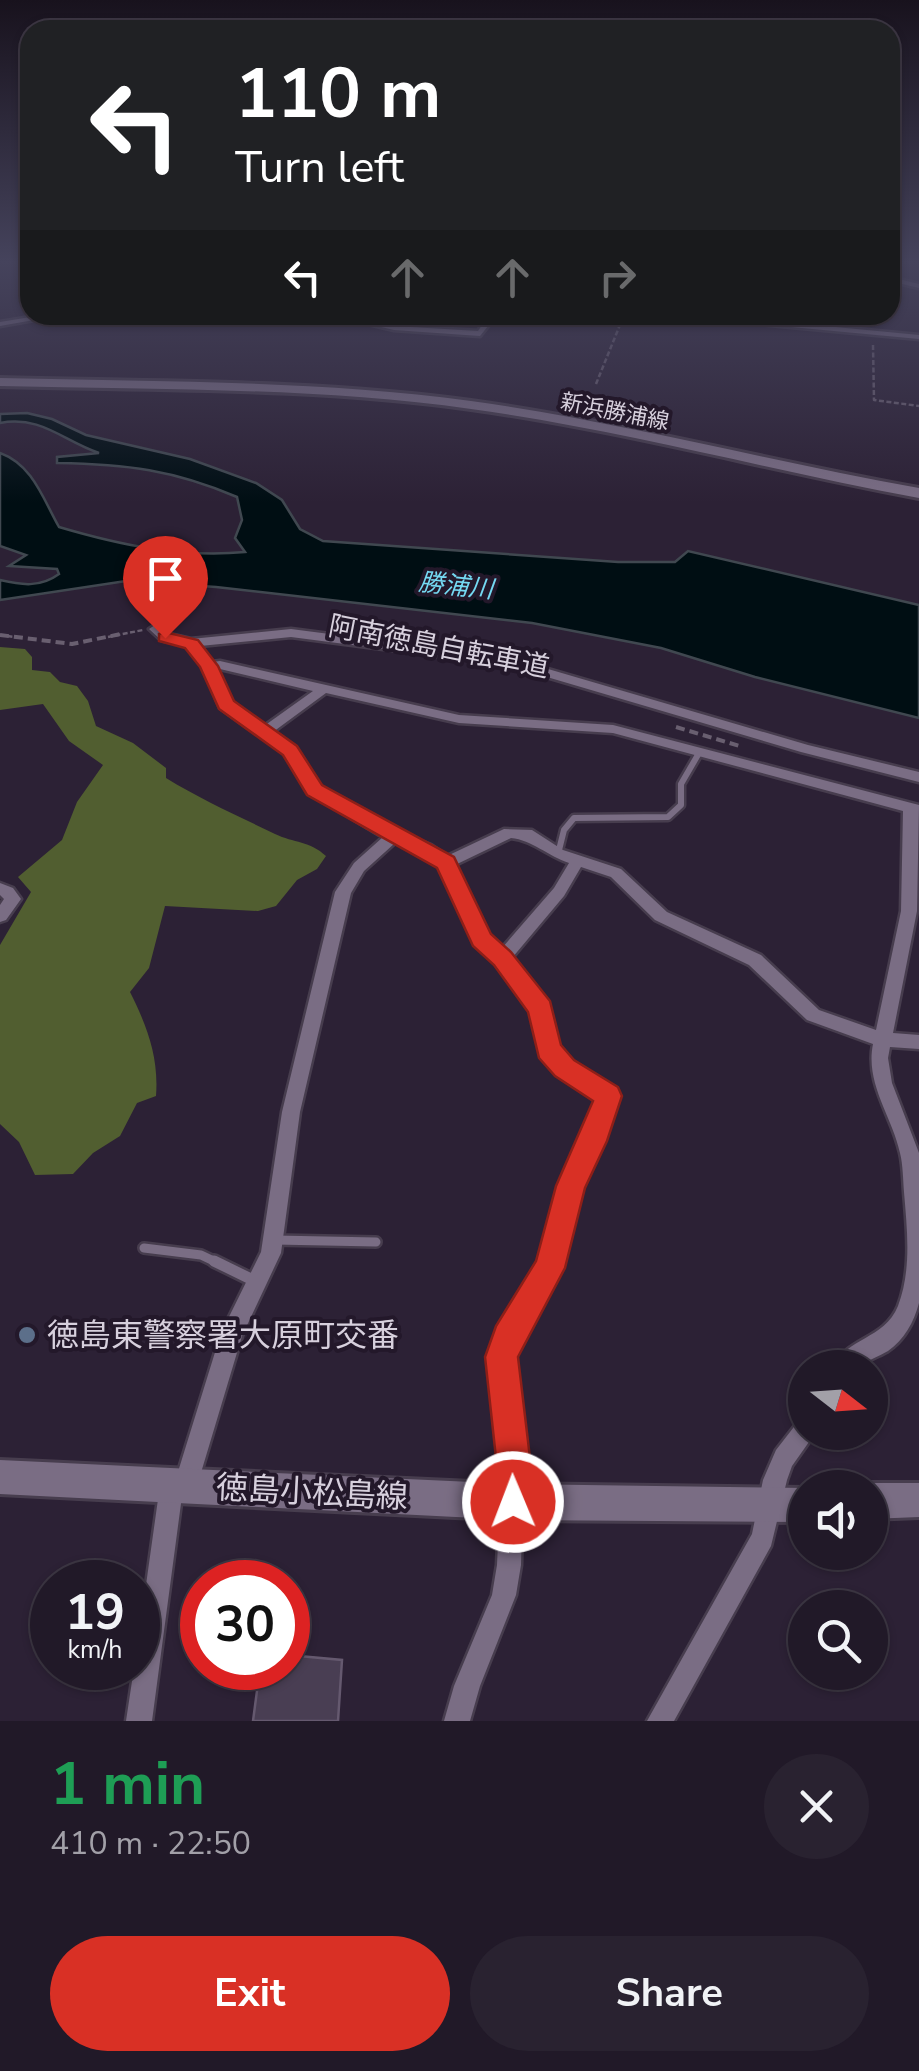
<!DOCTYPE html>
<meta charset="utf-8">
<style>
body{margin:0;font-family:"Nunito Sans","Noto Sans JP",sans-serif;background:#292230;color:#f1f3f6;height:100vh;display:flex;flex-direction:column;font-size:38px;white-space:nowrap}
*{box-sizing:border-box;margin:0}
p{font-size:32px;color:#a2a0a8}
.icon{flex:none;width:55px;height:55px;fill:none;stroke:currentColor;stroke-width:2;stroke-linecap:round;stroke-linejoin:round}
.map{position:relative;height:1721px;overflow:hidden}
.panel{display:flex;flex-direction:column;background:#211928;flex:1}
.panel>*{flex:none}
.banner{position:absolute;left:20px;top:20px;width:880px;height:305px;border-radius:30px;box-shadow:0 2px 8px #0004,0 0 0 2px #3e3845;background:#202124;color:#fff;overflow:hidden}
.needle{width:65px;rotate:107deg}
.controls{position:absolute;left:788px;top:1350px;display:grid;gap:20px}
.controls a{display:grid;place-items:center;width:100px;height:100px;border-radius:50%;background:#211928;box-shadow:0 2px 8px #0004,0 0 0 2px #3e3845;font-size:50px}
.speed{position:absolute;left:30px;top:1560px;display:flex;gap:20px;font-size:50px;font-weight:700;text-align:center}
.speed>*{display:grid;place-content:center;width:130px;height:130px;border-radius:50%;background:#211928;box-shadow:0 2px 8px #0004,0 0 0 2px #3e3845;line-height:1}
.speed small{font-size:25px;font-weight:400}
.speed .limit{border:15px solid #d22;background:#fff;color:#111}
.pin{position:absolute;display:grid;place-items:center;width:85px;height:85px;color:#fff;margin:-102px -42px;border-radius:50% 50% 50% 0;rotate:-45deg;box-shadow:0 0 10px #0007}
.pin .icon{rotate:45deg}
.me{position:absolute;width:110px;margin:-55px;rotate:359deg;stroke-linejoin:round;filter:drop-shadow(0 0 8px #0008)}
.turn{display:flex;align-items:center;gap:35px;height:210px;padding:0 50px;font-size:45px}
.turn .icon{width:130px;height:130px;stroke-width:2.5}
.turn b{display:block;font-size:70px;line-height:85px}
.lanes{display:flex;align-items:center;height:95px;padding:0 50px;background:#0003;justify-content:center;gap:50px;direction:ltr}
.lanes .off{opacity:.35}
.round{display:grid;place-items:center;flex:none;width:105px;height:105px;border-radius:52px;background:#292230}
.head{display:flex;align-items:center;justify-content:space-between;height:170px;padding:0 50px}
h1{font-size:60px;font-weight:700;line-height:75px;color:#1e9e55}
.primary-button{display:flex;gap:20px;margin-top:auto;padding:20px 50px}
.primary-button a{flex:1;height:115px;border-radius:60px;background:#d93025;color:#fff;font-size:40px;font-weight:700;line-height:115px;text-align:center}
.primary-button a+a{background:#292230;color:#f1f3f6}
.map>svg:first-child{display:block}
.forest{fill:#515e30}
.water{fill:#000e13;stroke:#404850;stroke-width:2.5}
.building{fill:#493e53;stroke:#65596f;stroke-width:2.5}
.lines{fill:none;stroke-linecap:round;stroke-linejoin:round}
.service-far2-casing{stroke:#473d4e;stroke-width:11}
.service-far1-casing{stroke:#473d4e;stroke-width:14}
.service-casing{stroke:#473d4e;stroke-width:16}
.minor-casing{stroke:#473d4e;stroke-width:5}
.secondary-casing{stroke:#473d4e;stroke-width:6}
.path-far1{stroke:#695f70;stroke-width:2.5;stroke-dasharray:5 2.5;stroke-linecap:butt}
.path{stroke:#695f70;stroke-width:4;stroke-dasharray:9 5;stroke-linecap:butt}
.service-far2{stroke:#7a6d84;stroke-width:6}
.service-far1{stroke:#7a6d84;stroke-width:9}
.service{stroke:#7a6d84;stroke-width:11}
.minor{fill:#7a6d84;fill-rule:evenodd}
.secondary{fill:#7a6d84;fill-rule:evenodd}
.route{fill:#d93025;stroke:#8d1f18;stroke-width:2.5}
.service-dot{fill:#5c6f8a;stroke:#23182a;stroke-width:4}
.labels{text-anchor:middle;stroke-width:8;stroke-linejoin:round;paint-order:stroke}
.far-street-label{font-size:22px;fill:#d7d0dd;stroke:#23182a}
.far-water-label{font-size:25px;font-style:italic;fill:#75d9f2;stroke:#23182a}
.street-label{font-size:28px;fill:#d7d0dd;stroke:#23182a}
.near-poi-label{font-size:32px;fill:#d7d0dd;stroke:#23182a;text-anchor:start}
.near-street-label{font-size:32px;fill:#d7d0dd;stroke:#23182a}
</style>
<div class="map">
<svg width="919" height="1721" viewBox="0 0 919 1721">
<rect width="100%" height="100%" fill="#2c2135"/>
<path class="forest" d="M0 647 25 649 32 657V670L50 672 60 682 77 686 88 701 96 726 133 743 166 768V778C200 799 238 816 275 834 294 843 310 841 326 856L317 869 297 880 276 906 258 911 165 906 149 968 130 992C147 1026 159 1057 156 1096L137 1103 120 1136 93 1153 73 1174 35 1175 19 1142 0 1124V945L31 892 18 877 62 840 77 802 103 765 69 741 43 704 0 710Z"/>
<path class="water" d="M27 413 52 419 86 435 190 459 256 483 282 500 300 529 323 541 618 562H675L688 551 919 605V718L755 677 661 648 532 623 216 587 126 581 0 600V580C21 585 40 588 59 574L57 569 9 566 26 555 0 546V453C33 465 43 499 59 527 120 545 181 558 245 552L235 538 242 520 237 497C174 470 126 464 57 463V457L99 453C63 441 41 415 0 423V414Z"/>
<polygon class="building" points="288,1655 342,1660 338,1721 253,1721 260,1668 288,1668"/>
<g class="lines">
<g class="service-far2-casing">
<polyline id="service-far2" points="558,854 564,830 574,818 668,817 681,805 681,784 699,753"/>
</g>
<g class="service-far1-casing">
<g id="service-far1">
<polyline points="275,1240 376,1242"/>
<polyline points="144,1248 201,1255 220,1264"/>
</g>
</g>
<g class="service-casing">
<polyline id="service" points="214,1261 255,1281"/>
</g>
<g class="minor-casing">
<g id="minor">
<polygon points="890,277 919,284 919,288 890,281"/>
<polygon points="43,315 62,315 0,326 0,322"/>
<polygon points="330,315 345,315 394,326 478,331 489,315 497,315 480,336 394,330"/>
<polygon points="680,315 709,315 919,335 919,339 684,317"/>
<path d="M155 625 169 634 191 639 291 629 507 657 808 745 919 772V782L801 752 506 665 291 637 200 646 212 662 220 661 459 715 613 725 919 805 917 911 893 1033 919 1035V1049L890 1047 888 1058 892 1083 919 1153V1303C914 1322 904 1340 888 1351 878 1357 868 1359 860 1368H833C846 1337 884 1340 898 1306 912 1269 907 1229 904 1192 903 1179 903 1165 900 1153 892 1116 865 1084 873 1044L807 1020 749 965 655 920 611 877 581 867 564 896 512 958 549 1009 556 1047 570 1063 615 1090 618 1096 602 1141 579 1188 560 1268 516 1342 512 1357 524 1458 521 1565 516 1595 480 1686 470 1721H444L454 1686 492 1595 497 1565 502 1458 490 1357 500 1330 541 1264 560 1187 584 1139 599 1099 558 1073 542 1055 533 1011 497 963 476 944 440 866 421 853 395 843 364 871 351 893 300 1112 281 1253 242 1336 197 1486 193 1494 182 1496 152 1721H126L134 1668H138V1642L160 1485 164 1477 172 1473 177 1475 221 1333 261 1252 282 1112 335 892 354 863 383 837 310 793 285 754 220 708 203 667 187 646 161 640 149 629ZM217 669H220L313 691 264 726 231 703ZM326 693 459 723 613 733 903 811 901 911 876 1030 819 1010 761 955 667 912 621 869 563 850 532 830 504 829 447 856 431 845 398 832 320 787 295 748 273 732ZM511 838C532 840 548 856 569 863L554 888 502 948 488 936 455 865Z"/>
<polygon points="0,883 13,888 21,899 6,920 0,922 0,905 4,899 0,895"/>
<polygon points="805,1420 805,1432 816,1432 792,1466 787,1480 771,1546 674,1721 647,1721 752,1534 763,1480 776,1450 797,1423"/>
</g>
</g>
<g class="secondary-casing">
<g id="secondary">
<path d="M0 378C157 382 315 380 471 401 622 422 769 461 919 488V498C769 470 622 430 471 409 315 387 157 390 0 386Z"/>
<polygon points="0,1460 513,1484 808,1488 805,1522 513,1520 0,1494"/>
<polygon points="870,1483 919,1483 919,1517 870,1519 870,1488 860,1488"/>
</g>
</g>
<g class="path-far1">
<polyline points="873,345 874,400 919,406"/>
<polyline points="596,384 624,315"/>
<polyline points="0,635 15,637"/>
<polyline points="108,637 143,630"/>
</g>
<g class="path">
<polyline points="0,635 72,644 121,634"/>
<polyline points="676,727 743,747"/>
</g>
<use href="#service-far2" class="service-far2"/>
<use href="#service-far1" class="service-far1"/>
<use href="#service" class="service"/>
<use href="#minor" class="minor"/>
<use href="#secondary" class="secondary"/>
</g>
<linearGradient id="sky" x2="0" y2="1"><stop stop-color="#18121d"/><stop offset="0.52" stop-color="#45435c"/><stop offset="1" stop-color="#45435c" stop-opacity="0"/></linearGradient>
<rect width="919" height="503" fill="url(#sky)"/>
<polygon class="route" points="165,632 198,640 218,666 234,701 297,746 322,785 454,857 491,934 511,952 550,1001 561,1045 574,1060 618,1087 622,1096 607,1141 585,1188 565,1268 518,1357 530,1458 531,1502 526,1515 513,1520 501,1515 496,1502 496,1458 485,1357 496,1326 536,1261 556,1186 593,1101 555,1076 539,1058 528,1012 494,965 473,946 437,868 307,795 283,755 219,709 200,667 185,648 159,641 159,634"/>
<circle class="service-dot" cx="27" cy="1335" r="10"/>
<g class="labels">
<g class="far-street-label">
<text transform="translate(615 411) rotate(11)" y="8">新浜勝浦線</text>
</g>
<g class="far-water-label">
<text transform="translate(456 585) rotate(6)" y="9">勝浦川</text>
</g>
<g class="street-label">
<text transform="translate(439 646) rotate(11)" y="10">阿南徳島自転車道</text>
</g>
<g class="near-poi-label">
<text x="47" y="1346">徳島東警察署大原町交番</text>
</g>
<g class="near-street-label">
<text transform="translate(312 1492) rotate(3)" y="11">徳島小松島線</text>
</g>
</g>
</svg>
<div class="controls">
<a><svg class="needle" viewBox="-14 -14 28 28"><path d="M0-13l5 13h-10z" fill="#e53935"/><path d="M0 13l5-13h-10z" fill="#a2a0a8"/></svg></a>
<a><svg class="icon" aria-label="sound" viewBox="0 0 24 24"><path d="M4 9h4l5-4v14l-5-4H4zM17 9q2 3 0 6"/></svg></a>
<a><svg class="icon" aria-label="search" viewBox="0 0 24 24"><circle cx="10" cy="10" r="6"/><path d="M15 15l6 6"/></svg></a>
</div>
<div class="speed"><div>19<small>km/h</small></div><div class="limit">30</div></div>
<div class="pin" style="left:165px;top:638px;background:#d93025"><svg class="icon" aria-label="arrive" viewBox="0 0 24 24"><path d="M6 21V4h12l-3 4 3 4H6"/></svg></div>
<svg class="me" style="left:513px;top:1502px" viewBox="-20 -20 40 40"><circle r="17" fill="#d93025" stroke="#fff" stroke-width="3"/><path d="M0-11L8 9 0 5-8 9z" fill="#fff"/></svg>
<div class="banner">
<div class="turn"><svg class="icon" aria-label="left" viewBox="0 0 24 24"><path d="M17 20v-9H6M10 6l-5 5 5 5"/></svg><div><b>110 m</b>Turn left</div></div>
<div class="lanes"><svg class="icon" aria-label="left" viewBox="0 0 24 24"><path d="M17 20v-9H6M10 6l-5 5 5 5"/></svg><svg class="icon off" aria-label="ahead" viewBox="0 0 24 24"><path d="M12 20V5M6 11l6-6 6 6"/></svg><svg class="icon off" aria-label="ahead" viewBox="0 0 24 24"><path d="M12 20V5M6 11l6-6 6 6"/></svg><svg class="icon off" aria-label="right" viewBox="0 0 24 24"><path d="M7 20v-9h11M14 6l5 5-5 5"/></svg></div>
</div>
</div>
<section class="panel">
<div class="head"><div><h1>1 min</h1><p>410 m · 22:50</p></div><a class="round"><svg class="icon" aria-label="close" viewBox="0 0 24 24"><path d="M6 6l12 12M18 6L6 18"/></svg></a></div>
<div class="primary-button"><a>Exit</a><a>Share</a></div>
</section>
